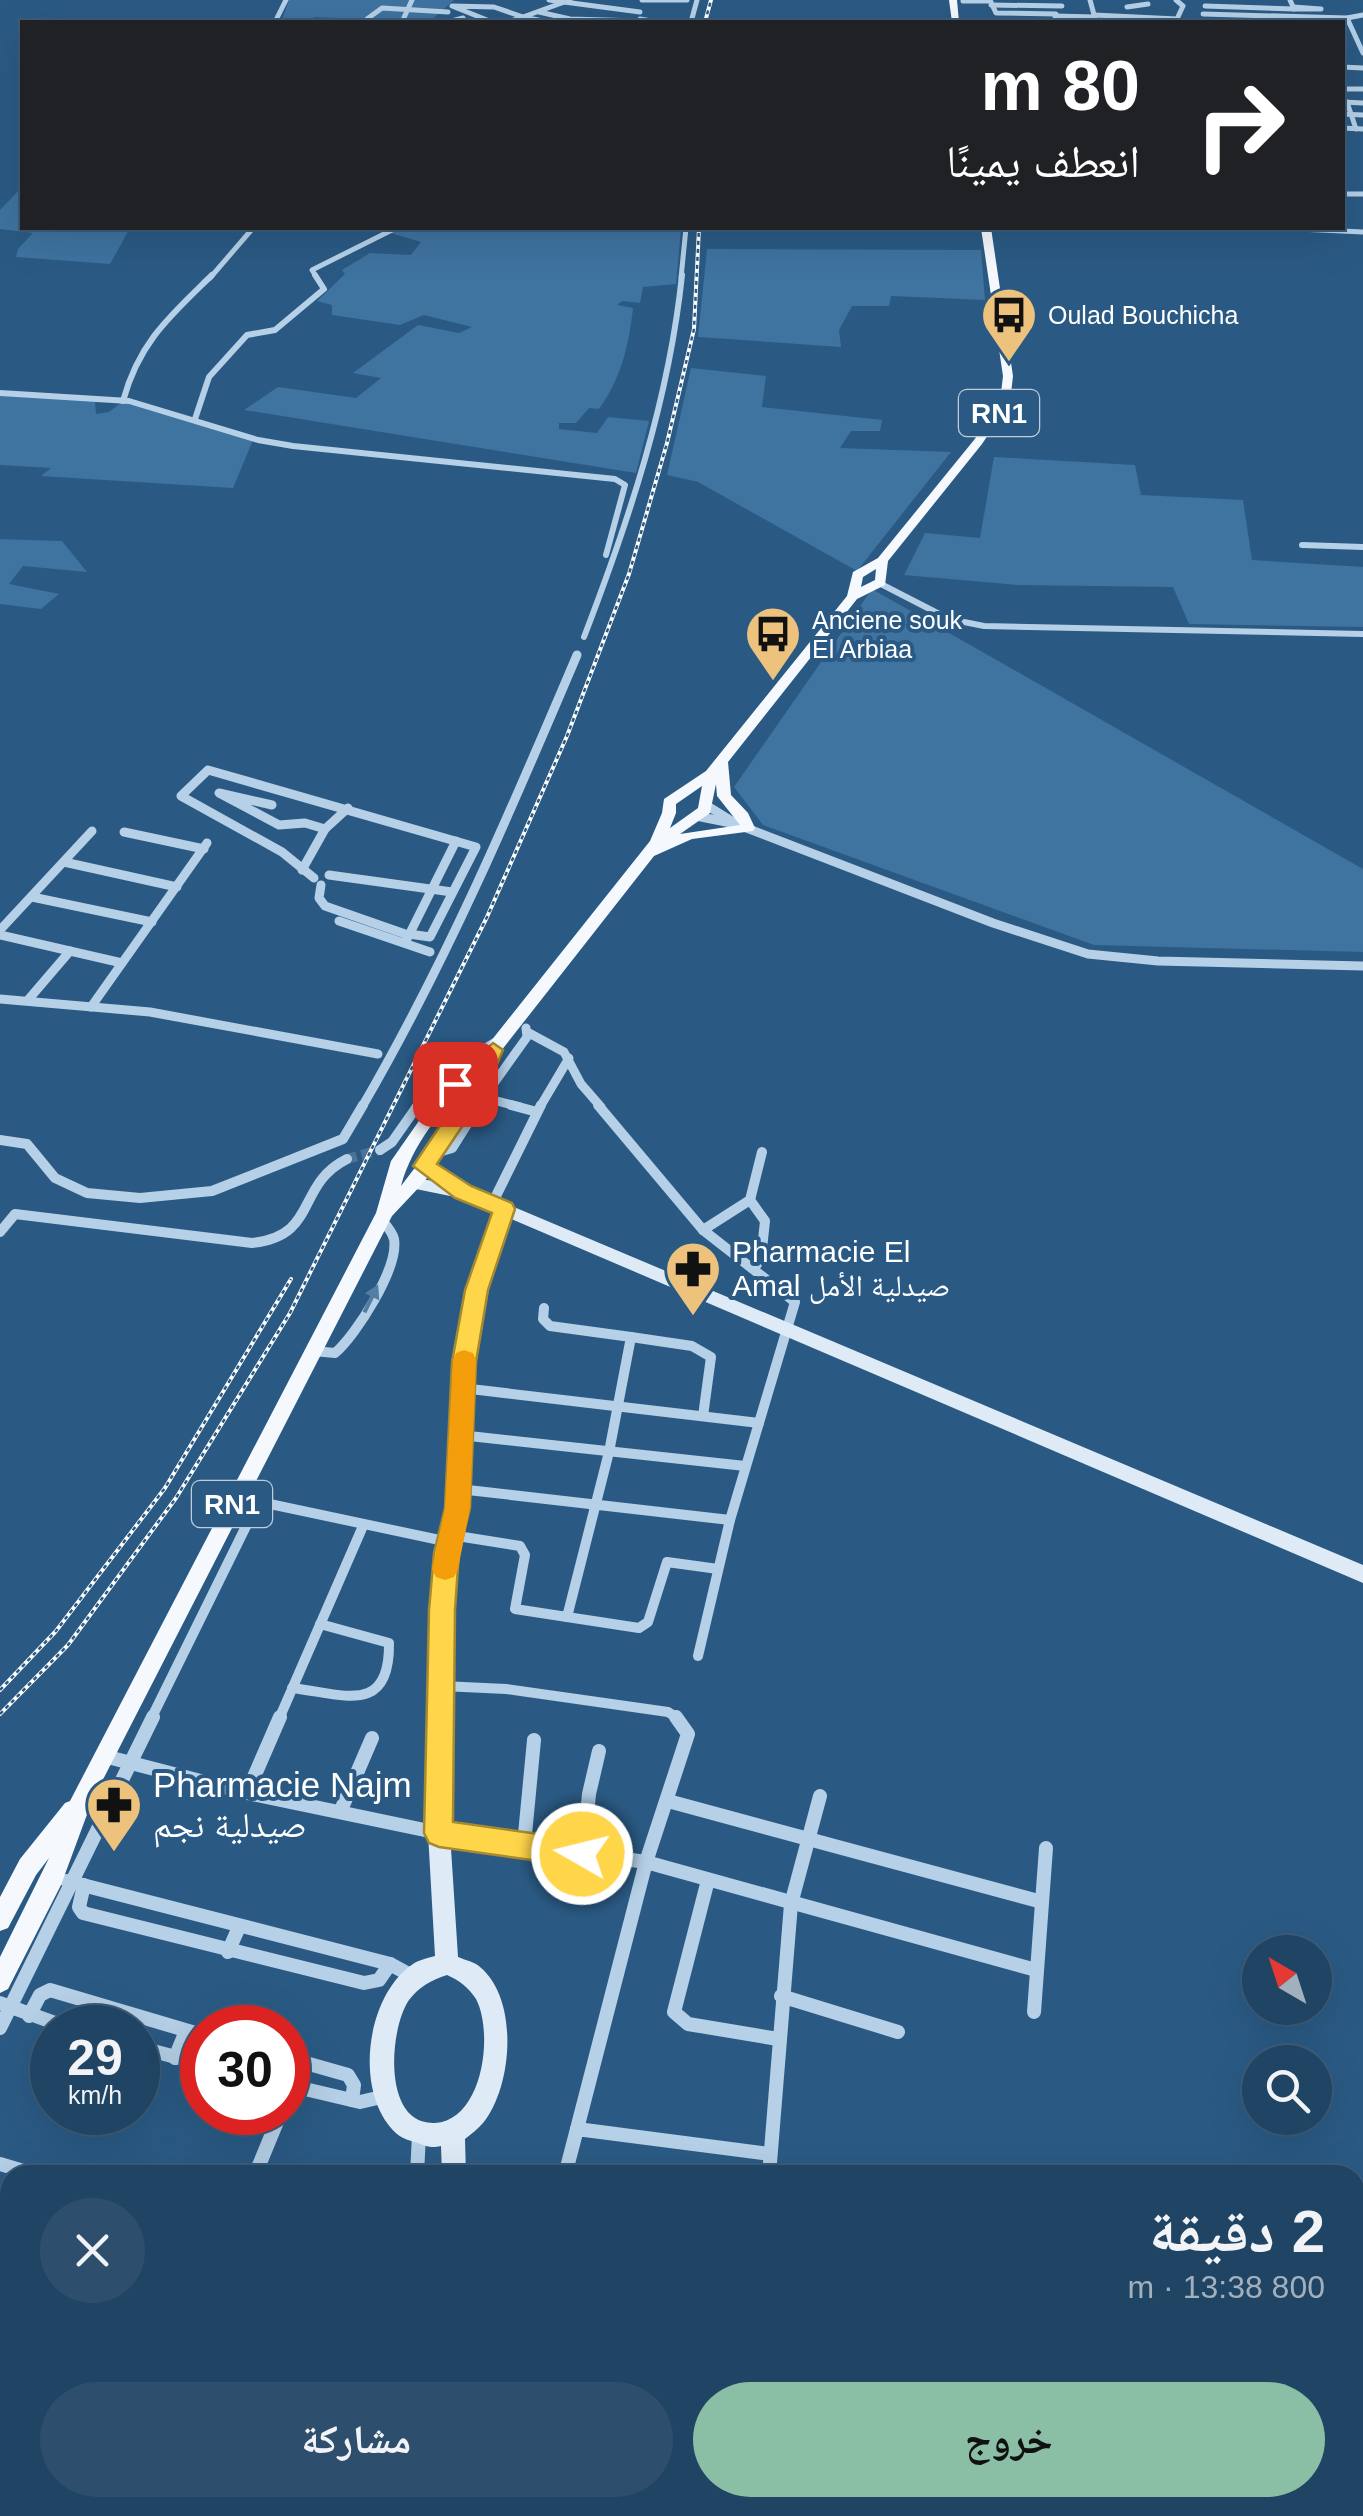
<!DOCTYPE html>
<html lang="ar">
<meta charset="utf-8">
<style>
body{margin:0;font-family:Helvetica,"Noto Naskh Arabic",sans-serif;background:#2d4e6c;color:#f1f3f6;direction:rtl;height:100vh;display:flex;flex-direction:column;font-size:38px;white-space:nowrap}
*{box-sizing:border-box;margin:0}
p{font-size:32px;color:#a2b0be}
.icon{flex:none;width:55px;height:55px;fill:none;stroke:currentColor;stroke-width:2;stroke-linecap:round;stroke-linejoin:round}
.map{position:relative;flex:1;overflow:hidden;direction:ltr}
.details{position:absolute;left:0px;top:2165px;width:1365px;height:352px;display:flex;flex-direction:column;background:#204463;border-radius:30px 30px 0 0;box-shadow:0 10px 40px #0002,0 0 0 2px #3d5c78;direction:rtl}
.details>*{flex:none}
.banner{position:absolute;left:20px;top:20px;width:1325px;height:210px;border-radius:0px;box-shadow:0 10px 40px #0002,0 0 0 2px #3d5c78;direction:rtl;background:#202124;color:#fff;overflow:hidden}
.needle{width:65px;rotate:321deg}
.tools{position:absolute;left:1242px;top:1935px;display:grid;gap:20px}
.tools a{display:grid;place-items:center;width:90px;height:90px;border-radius:50%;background:#204463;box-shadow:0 10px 40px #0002,0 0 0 2px #3d5c78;font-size:50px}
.speed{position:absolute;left:30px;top:2005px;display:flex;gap:20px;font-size:50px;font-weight:700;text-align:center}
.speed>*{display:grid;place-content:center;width:130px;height:130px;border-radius:50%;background:#204463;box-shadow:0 10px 40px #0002,0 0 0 2px #3d5c78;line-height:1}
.speed small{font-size:25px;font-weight:400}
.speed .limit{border:15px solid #d22;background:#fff;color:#111}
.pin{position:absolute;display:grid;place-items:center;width:85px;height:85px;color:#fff;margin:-42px;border-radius:20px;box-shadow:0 5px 15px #0006}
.me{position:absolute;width:110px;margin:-55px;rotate:278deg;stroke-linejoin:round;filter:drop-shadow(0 0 8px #0008)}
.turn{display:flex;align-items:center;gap:35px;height:210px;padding:0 40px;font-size:45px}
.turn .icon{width:130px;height:130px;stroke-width:2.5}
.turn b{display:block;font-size:70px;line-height:85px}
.round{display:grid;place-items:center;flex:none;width:105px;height:105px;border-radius:52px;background:#2d4e6c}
.head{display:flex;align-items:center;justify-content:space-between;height:170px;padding:0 40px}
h1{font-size:60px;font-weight:700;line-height:75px}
.button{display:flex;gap:20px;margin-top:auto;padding:20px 40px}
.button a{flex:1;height:115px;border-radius:60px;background:#8abfa5;color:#111;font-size:40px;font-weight:700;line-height:115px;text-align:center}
.button a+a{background:#2d4e6c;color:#f1f3f6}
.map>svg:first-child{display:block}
.green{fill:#3f73a0}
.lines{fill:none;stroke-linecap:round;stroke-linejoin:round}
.street-tunnel{stroke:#4a7396;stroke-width:10;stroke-dasharray:10 5;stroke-linecap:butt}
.street-far4{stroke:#b5d0e7;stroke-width:5}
.street-far3{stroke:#b5d0e7;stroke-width:6}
.street-far2{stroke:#b5d0e7;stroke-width:9}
.street-far1{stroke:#b5d0e7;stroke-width:10}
.street{stroke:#b5d0e7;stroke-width:14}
.secondary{fill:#deebf6;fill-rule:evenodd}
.primary{fill:#f5f9fe;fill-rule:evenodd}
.rail-casing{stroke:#fff;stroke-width:4}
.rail{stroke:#2a5a84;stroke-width:2.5;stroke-dasharray:4;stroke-linecap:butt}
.oneway{fill:#547da2}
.route{fill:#ffd54a;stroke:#a68a30;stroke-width:2.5}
.slow{fill:#f59e0b}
.labels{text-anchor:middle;stroke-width:8;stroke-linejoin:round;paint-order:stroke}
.far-poi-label{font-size:25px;fill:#fff;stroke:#2a5a84;text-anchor:start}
.shield{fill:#2a5a84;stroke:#bfceda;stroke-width:2.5}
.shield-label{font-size:28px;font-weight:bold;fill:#fff}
.poi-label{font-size:30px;fill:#fff;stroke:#2a5a84;text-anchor:start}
.near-poi-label{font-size:35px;fill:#fff;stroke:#2a5a84;text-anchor:start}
</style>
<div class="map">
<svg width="1363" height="2516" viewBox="0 0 1363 2516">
<rect width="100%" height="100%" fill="#2a5a84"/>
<g class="green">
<polygon points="289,0 454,0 429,22 315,17 306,22 281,22"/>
<polygon points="22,187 22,228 130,228 110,264 16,257 18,249 33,233 0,229 0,210"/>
<path d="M398 228H681L676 284 643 287 640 303 622 301 617 305 633 308C629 345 621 379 599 409L589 408 576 423H559V429L597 433 608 417 649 421 636 473 244 410 278 387 356 398 381 378 353 373 418 325 459 333 472 327 424 315 400 325 332 315V305L317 301 345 274 342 270 370 253 411 255 421 242 391 233Z"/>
<polygon points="707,249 981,250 985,300 891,296 889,306 852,306 839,330 841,347 698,337"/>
<polygon points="691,368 766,376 762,407 882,420 880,431 851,431 840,448 951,452 857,571 698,482 667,475"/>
<polygon points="0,394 95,401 96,414 109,412 122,402 253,440 233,488 41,476 51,468 0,465"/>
<polygon points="994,457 1135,465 1141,495 1243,500 1252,560 1363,567 1363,627 1189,624 1173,587 1018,585 904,575 925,533 980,538"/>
<polygon points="0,539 62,541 87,572 23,566 9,584 59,594 41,609 0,604"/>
<polygon points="872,589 1363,869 1363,952 1094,945 763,825 734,787"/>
</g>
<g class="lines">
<polyline class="street-tunnel" points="347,1159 380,1150"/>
<g class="street-far4">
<polyline points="549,0 640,12"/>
<polyline points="642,0 687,0"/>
<polyline points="990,0 996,13 1056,14"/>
<polyline points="1090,0 1096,22"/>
<polyline points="963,1 990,1"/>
<polyline points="991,5 1062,6"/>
<polyline points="1205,6 1294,9 1290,0"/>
<polyline points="1127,7 1148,4"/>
<polyline points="1293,7 1321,9 1294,9"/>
<polyline points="539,12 570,19 640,21"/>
<polyline points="1203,14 1347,18 1363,15"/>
<polyline points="1094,15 1177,19 1183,6 1176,0"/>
<polyline points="1055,16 1095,17"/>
<polyline points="1347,18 1363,53"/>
<polyline points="640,19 657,22"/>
<polyline points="275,22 286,0"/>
<polyline points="378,22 367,19 382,8 448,12"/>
<polyline points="402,22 412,0"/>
<polyline points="448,22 463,18"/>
<polyline points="492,22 452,6 494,7 523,17 570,0"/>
<polyline points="508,22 523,17 548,22"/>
<polyline points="691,22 697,0"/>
<polyline points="1342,67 1363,68"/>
<polyline points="1342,89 1363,89"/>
<polyline points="1343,102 1363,103"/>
<polyline points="1347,102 1356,129"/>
<polyline points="1342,114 1363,115"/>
<polyline points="1342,128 1363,129"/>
<polyline points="1342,194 1363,194"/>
<polyline points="1277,228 1363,232"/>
<polyline points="210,278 253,228"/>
<polyline points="317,278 312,270 396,228"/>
<polyline points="681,278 686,228"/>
</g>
<g class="street-far3">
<polyline points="0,393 129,401 258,440 293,446 615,479 625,485 606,555"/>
<path d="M123 401C139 342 170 316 212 275"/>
<polyline points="195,419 209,377 247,335 275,330 324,289 315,275"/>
<polyline points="1302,545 1363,547"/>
<polyline points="879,583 949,619 984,626 1363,634"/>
<path d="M584 637C629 520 669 400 682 275"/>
</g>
<g class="street-far2">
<polyline points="272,805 219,793 279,825 305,823 325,829"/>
<polyline points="706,805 735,823"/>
<polyline points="696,816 736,824 993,923 1088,954 1158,961 1363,966"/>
<polyline points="124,832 204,849"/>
<polyline points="64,862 177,887"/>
<polyline points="302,870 325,829 348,808"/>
<polyline points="329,875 452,892"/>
<polyline points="314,878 282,852 181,796 208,770 476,847 430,937 409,934"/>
<polyline points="321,885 319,898 325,906 408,935"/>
<polyline points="32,897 152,922"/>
<polyline points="339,921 430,952"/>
<polyline points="0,930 92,831"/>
<polyline points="0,935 122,963"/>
<polyline points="405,943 456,841"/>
<polyline points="0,999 150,1012 378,1054"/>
<polyline points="28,1000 70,951"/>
<polyline points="91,1007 207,843"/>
<polyline points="529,1033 564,1052 581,1084 601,1107"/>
<polyline points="485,1098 520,1107"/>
<path d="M362 1107C446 963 512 808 577 655"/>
<polyline points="416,1107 438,1077 497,1041"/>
<polyline points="477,1107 527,1037 526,1028"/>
<polyline points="540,1107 569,1058"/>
</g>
<g class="street-far1">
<polyline points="511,1105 537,1112"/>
<polyline points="598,1105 703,1230 795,1302 730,1520 698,1656"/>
<polyline points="0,1140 27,1144 55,1178 87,1193 140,1198 212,1191 343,1139 363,1105"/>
<polyline points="380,1150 392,1142 418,1105"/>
<polyline points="435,1153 452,1148 479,1105"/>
<polyline points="750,1200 765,1221 761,1258 754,1269"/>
<polyline points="492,1204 541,1105"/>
<polyline points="703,1230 750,1200 762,1152"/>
<path d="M0 1232 15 1214 252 1243C319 1236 295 1185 347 1159"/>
<polyline points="631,1337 692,1346 711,1357 703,1416"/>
<path d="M313 1351 335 1353C356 1335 399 1268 394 1239 392 1231 386 1225 381 1219"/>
<polyline points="462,1388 759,1423"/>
<polyline points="460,1435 745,1466"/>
<polyline points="459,1489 730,1520"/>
<polyline points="237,1497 449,1542"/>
<polyline points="451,1535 520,1546 525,1555 515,1609 567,1617 609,1452 631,1337 550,1326 543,1319 544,1308"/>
<polyline points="567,1617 639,1628 648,1622 667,1562 718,1569"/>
<polyline points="442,1686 506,1689 668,1712 679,1719"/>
<path d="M292 1688C343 1694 390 1716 389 1643L320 1624"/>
<polyline points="151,1719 258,1502"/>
<polyline points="279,1719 363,1526"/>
</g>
<g class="street">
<polyline points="104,1756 247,1793 439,1833 646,1862 1036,1970"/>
<polyline points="247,1793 280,1717"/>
<polyline points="668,1801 1042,1902"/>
<polyline points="341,1810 372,1738"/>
<polyline points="524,1845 534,1740"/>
<polyline points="583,1854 589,1794 599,1751"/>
<polyline points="708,1880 674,2012 688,2024 778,2039"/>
<polyline points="67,1881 390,1964 412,1976"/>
<polyline points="84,1885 79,1907 83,1913 364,1983 379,1980 390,1964"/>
<polyline points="228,1952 239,1927"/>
<polyline points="781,1996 898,2032"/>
<polyline points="0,2003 69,2028"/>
<polyline points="1034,2012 1046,1848"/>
<polyline points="29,2016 40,1995 50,1990 202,2035"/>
<polyline points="0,2028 153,1717"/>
<polyline points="138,2047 202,2064"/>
<polyline points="175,2058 186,2031"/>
<polyline points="288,2058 348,2075 354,2085 352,2100"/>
<polyline points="288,2085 360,2102 386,2096"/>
<polyline points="577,2129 646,1862 688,1734 676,1717"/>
<polyline points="0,2164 37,2175"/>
<polyline points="255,2175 281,2112"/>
<polyline points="417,2175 419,2134"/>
<polyline points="565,2175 577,2129 770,2154"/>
<polyline points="769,2175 791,1904 820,1796"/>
<polyline points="0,2344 10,2319"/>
<polyline points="0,2444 10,2447"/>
<polyline points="207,2508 233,2516"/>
<polyline points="332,2508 332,2516"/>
<polyline points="416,2508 416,2516"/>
<polyline points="519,2508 595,2516"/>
<polyline points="122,2516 125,2508"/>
<polyline points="142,2516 145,2508"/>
<polyline points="299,2516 302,2508"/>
<polyline points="510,2516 511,2508"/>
<polyline points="752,2516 753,2508"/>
</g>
<g class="secondary">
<path d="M412 1177 469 1188 1363 1565V1583L509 1218 485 1290 476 1341 468 1508 454 1577 450 1833 458 1957C465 1960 475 1962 480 1967 519 1999 513 2086 483 2123 478 2129 471 2134 465 2139L466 2175H442L441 2146C432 2148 427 2147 418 2143 411 2141 403 2139 397 2134 353 2095 365 1996 413 1964 419 1960 428 1958 435 1956L428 1833 434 1577 448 1508 458 1341 467 1290 494 1212 460 1198 406 1187 404 1183ZM447 1975C460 1981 468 1987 476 1999 494 2033 483 2120 435 2123 382 2126 389 2029 409 2000 419 1987 431 1980 447 1975Z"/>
<polygon points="436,2508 464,2508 463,2516 435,2516"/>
</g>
<g class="primary">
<polygon points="949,0 957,0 959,22 952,22"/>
<path d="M981 228H991L1013 376 1010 402 982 444 888 561 885 585 857 599 728 762 731 795 748 813 755 828 753 831 692 839 654 856 501 1051 482 1093 454 1140 424 1182 392 1216 92 1801 61 1885 8 1989 0 1993V1957L49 1858 36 1875 8 1928 0 1931V1897L20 1859 65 1803 70 1801 376 1213 391 1161 439 1092 487 1046 650 841 662 813 664 799 706 771 847 596 853 572 878 558 974 440 1000 402 1003 376ZM876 569 875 580 861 587 863 577ZM716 784 717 796 740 825 680 834 710 813ZM702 786 698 808 670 828 676 813V804ZM473 1079 442 1132 401 1186C412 1145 442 1108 473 1079Z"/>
</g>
<g class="rail-casing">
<g id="rail">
<polyline points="705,22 711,0"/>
<polyline points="0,1690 56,1631 165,1488 291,1279"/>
<polyline points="0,1714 68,1645 176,1498 290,1313 487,917 567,736 629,574 667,443 694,329 699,228"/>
</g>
</g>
<use href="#rail" class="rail"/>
</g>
<defs><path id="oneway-solid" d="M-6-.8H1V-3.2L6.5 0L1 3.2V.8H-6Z" transform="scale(2.5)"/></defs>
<use class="oneway" href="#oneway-solid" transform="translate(371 1299) rotate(-64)"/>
<polygon class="route" points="493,1043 503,1050 486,1091 437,1164 471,1186 512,1203 515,1209 488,1290 476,1362 470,1508 459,1553 455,1610 453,1822 582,1840 593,1844 597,1854 593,1863 582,1867 439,1847 429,1843 424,1833 429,1610 434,1553 445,1508 452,1362 465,1290 492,1213 455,1198 413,1166 468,1084 455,1091 448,1089 445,1084 448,1079"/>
<polygon class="slow" points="464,1350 473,1353 476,1360 470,1508 458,1569 454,1577 445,1580 436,1577 432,1569 445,1508 453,1360 456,1353"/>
<defs>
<g id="bus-pin" transform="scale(2.875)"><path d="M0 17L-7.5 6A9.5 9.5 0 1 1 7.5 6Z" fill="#edc27c" stroke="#2a5a84"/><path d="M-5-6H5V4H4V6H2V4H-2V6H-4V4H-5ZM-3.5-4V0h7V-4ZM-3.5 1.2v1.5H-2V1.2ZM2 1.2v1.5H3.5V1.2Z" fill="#111"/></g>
<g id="pharmacy-pin" transform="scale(2.875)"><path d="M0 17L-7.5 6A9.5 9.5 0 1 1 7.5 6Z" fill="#edc27c" stroke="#2a5a84"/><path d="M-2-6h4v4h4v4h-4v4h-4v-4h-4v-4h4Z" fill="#111"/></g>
</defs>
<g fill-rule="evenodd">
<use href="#bus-pin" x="1009" y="315"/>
<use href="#bus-pin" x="773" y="634"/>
<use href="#pharmacy-pin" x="693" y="1269"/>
<use href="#pharmacy-pin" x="114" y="1805"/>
</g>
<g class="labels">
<g class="far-poi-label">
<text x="1048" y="324">Oulad Bouchicha</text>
<text x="812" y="629">Anciene souk<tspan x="812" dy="29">El Arbiaa</tspan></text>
</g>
<g class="shield">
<rect x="959" y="390" width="80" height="46" rx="8"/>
<rect x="192" y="1481" width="80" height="46" rx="8"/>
</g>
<g class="shield-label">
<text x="999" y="423">RN1</text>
<text x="232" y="1514">RN1</text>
</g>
<g class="poi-label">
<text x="732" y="1262">Pharmacie El<tspan x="732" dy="34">Amal صيدلية الأمل</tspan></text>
</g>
<g class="near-poi-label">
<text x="153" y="1797">Pharmacie Najm<tspan x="153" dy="40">صيدلية نجم</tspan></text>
</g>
</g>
</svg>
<div class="tools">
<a><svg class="needle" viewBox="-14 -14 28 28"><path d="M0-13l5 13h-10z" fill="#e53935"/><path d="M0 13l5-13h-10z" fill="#a2b0be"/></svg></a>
<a><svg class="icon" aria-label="search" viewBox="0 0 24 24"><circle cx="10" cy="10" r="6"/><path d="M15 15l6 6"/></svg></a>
</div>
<div class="speed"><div>29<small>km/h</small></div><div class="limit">30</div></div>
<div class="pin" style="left:455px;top:1084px;background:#d93025"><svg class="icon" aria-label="arrive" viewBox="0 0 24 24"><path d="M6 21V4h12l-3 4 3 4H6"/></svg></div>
<svg class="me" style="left:582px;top:1854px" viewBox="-20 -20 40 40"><circle r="17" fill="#ffd54a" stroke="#fff" stroke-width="3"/><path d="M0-11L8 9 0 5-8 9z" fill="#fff"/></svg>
<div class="banner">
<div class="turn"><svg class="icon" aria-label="right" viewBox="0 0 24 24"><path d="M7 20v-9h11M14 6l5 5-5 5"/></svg><div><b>80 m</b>انعطف يمينًا</div></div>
</div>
<section class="details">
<div class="head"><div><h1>2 دقيقة</h1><p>800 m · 13:38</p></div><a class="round"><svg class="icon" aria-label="close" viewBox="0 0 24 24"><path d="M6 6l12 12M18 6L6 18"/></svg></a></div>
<div class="button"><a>خروج</a><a>مشاركة</a></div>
</section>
</div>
